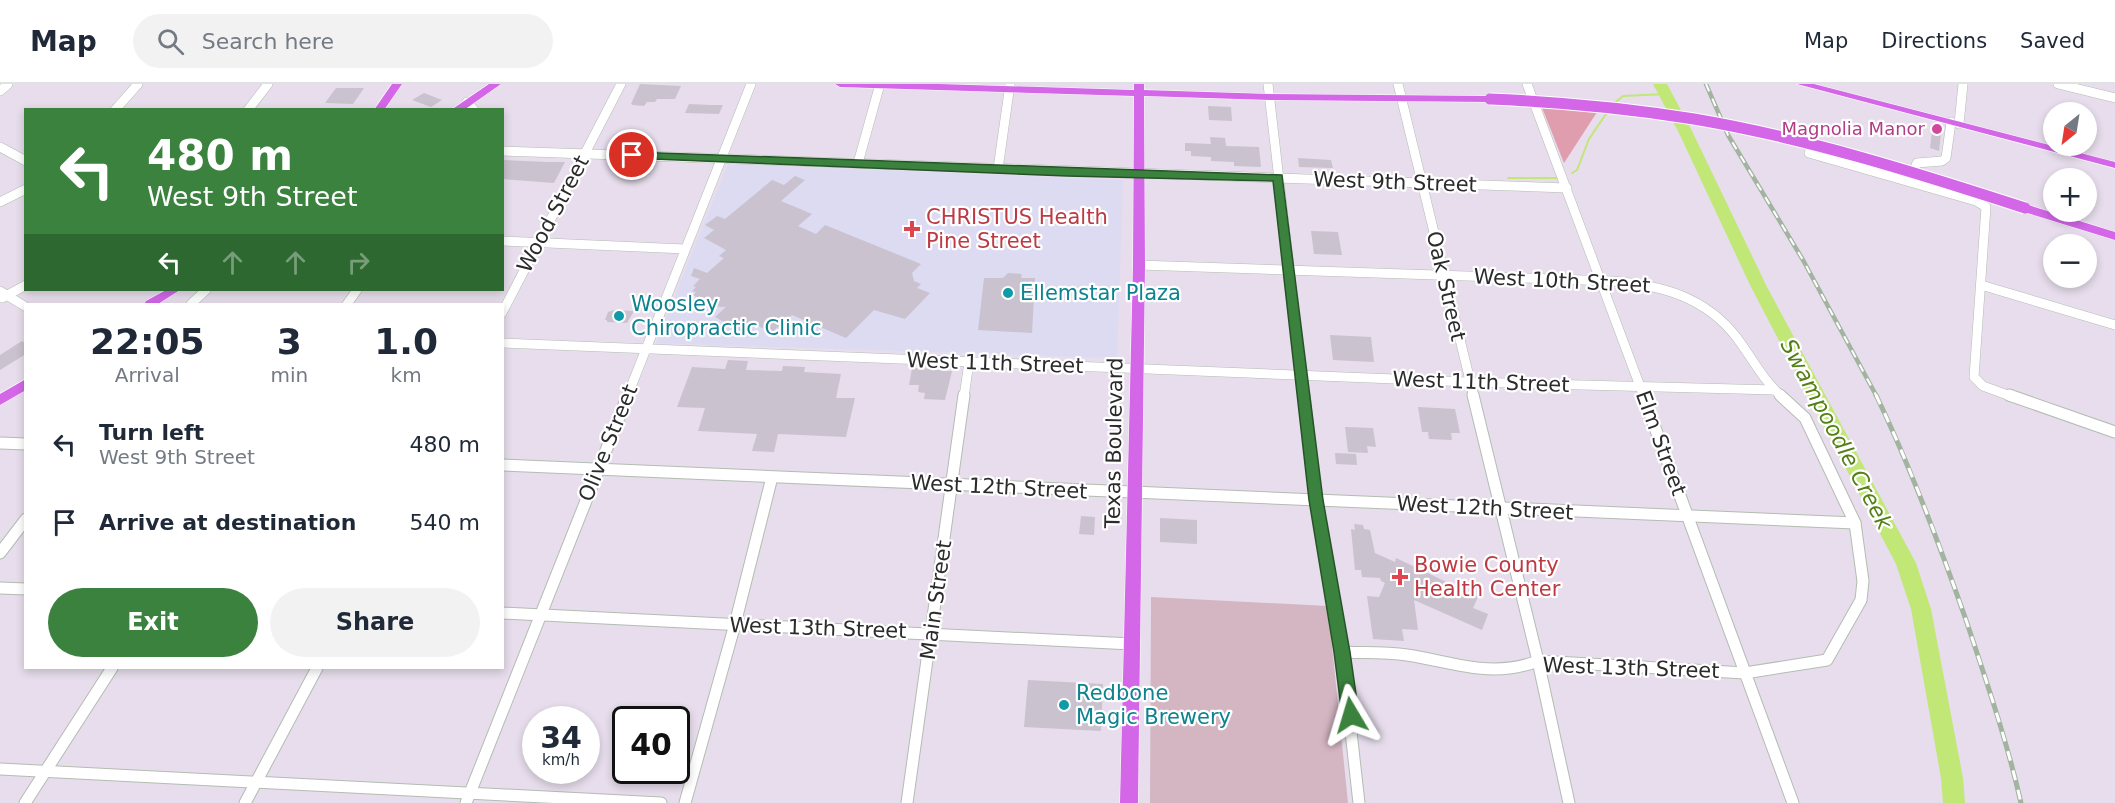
<!DOCTYPE html>
<meta charset="utf-8">
<style>
body{margin:0;font-family:"DejaVu Sans",sans-serif;background:#f2f2f3;color:#1f2937;height:100vh;display:flex;flex-direction:column;font-size:22px;white-space:nowrap}
*{box-sizing:border-box;margin:0}
p{font-size:20px;color:#747a83}
.icon{flex:none;width:33px;height:33px;fill:none;stroke:currentColor;stroke-width:2;stroke-linecap:round;stroke-linejoin:round}
.map{position:relative;flex:1;overflow:hidden}
.details{position:absolute;left:24px;top:219px;width:480px;height:366px;display:flex;flex-direction:column;background:#fff;border-radius:0px;box-shadow:0 3px 9px #0003}
.details>*{flex:none}
.hud{position:absolute;left:24px;top:24px;width:480px;height:183px;border-radius:0px;box-shadow:0 3px 9px #0003;background:#3a823e;color:#fff;overflow:hidden}
.needle{width:39px;rotate:210deg}
.controls{position:absolute;left:2043px;top:18px;display:grid;gap:12px}
.controls a{display:grid;place-items:center;width:54px;height:54px;border-radius:50%;background:#fff;box-shadow:0 3px 9px #0003;font-size:30px}
.speed{position:absolute;left:522px;top:622px;display:flex;gap:12px;font-size:30px;font-weight:700;text-align:center}
.speed>*{display:grid;place-content:center;width:78px;height:78px;border-radius:50%;background:#fff;box-shadow:0 3px 9px #0003;line-height:1}
.speed small{font-size:15px;font-weight:400}
.speed .limit{border:3px solid #111;border-radius:9px;background:#fff;color:#111}
.pin{position:absolute;display:grid;place-items:center;width:51px;height:51px;color:#fff;margin:-26px;border:3px solid #fff;border-radius:50%;box-shadow:0 2px 6px #0007}
.me{position:absolute;width:66px;margin:-33px;rotate:353deg;stroke-linejoin:round;filter:drop-shadow(0 0 4px #0008)}
.turn{display:flex;align-items:center;gap:21px;height:126px;padding:0 24px;font-size:27px}
.turn .icon{width:78px;height:78px;stroke-width:2.5}
.turn b{display:block;font-size:42px;line-height:51px}
.lanes{display:flex;align-items:center;height:57px;padding:0 24px;background:#0003;justify-content:center;gap:30px;direction:ltr}
.lanes .off{opacity:.35}
.eta{display:flex;justify-content:space-evenly;align-items:center;height:102px;text-align:center}
.eta b{font-size:36px;font-weight:800;line-height:42px}
.cta{display:flex;gap:12px;margin-top:auto;padding:12px 24px}
.cta a{flex:1;height:69px;border-radius:36px;background:#3a823e;color:#fff;font-size:24px;font-weight:800;line-height:69px;text-align:center}
.cta a+a{background:#f2f2f3;color:#1f2937}
ul{padding:0;list-style:none}
li{display:flex;align-items:center;gap:18px;height:78px;padding:0 24px}
li div{flex:1}
li b{display:block;font-size:22px}
li em{font-style:normal}
header{display:flex;align-items:center;gap:36px;box-sizing:border-box;height:84px;padding:0 30px;background:#fff;border-bottom:2px solid #e0e1e3}
header strong{font-size:28px}
nav{display:flex;gap:33px;margin-inline-start:auto;font-size:21px}
.search{width:420px;height:54px;background:#f2f2f3;display:flex;align-items:center;gap:15px;box-sizing:border-box;padding:0 21px;border-radius:33px;color:#747a83;font-size:22px}
.map>svg:first-child{display:block}
.medical{fill:#dcdbf2}
.green{fill:#df9dae}
.cemetery{fill:#d4b6c2}
.lines{fill:none;stroke-linecap:round;stroke-linejoin:round}
.stream{stroke:#c1e777;stroke-width:2}
.river{fill:#c1e777;fill-rule:evenodd}
.building{fill:#cac2ce}
.minor-far1-casing{stroke:#b3bdb1;stroke-width:10}
.minor-casing{stroke:#b3bdb1;stroke-width:13}
.major-casing{stroke:#fff;stroke-width:1}
.minor-far1{stroke:#fff;stroke-width:9}
.minor{stroke:#fff;stroke-width:11}
.major{fill:#d466e8;fill-rule:evenodd}
.rail-far1-casing{stroke:#a2b4a0;stroke-width:4.5}
.rail-casing{stroke:#a2b4a0;stroke-width:5}
.rail-far1{stroke:#fff;stroke-width:2;stroke-dasharray:8;stroke-linecap:butt}
.rail{stroke:#fff;stroke-width:3;stroke-dasharray:10;stroke-linecap:butt}
.major-bridge-casing{stroke:#fff;stroke-width:13;stroke-linecap:butt}
.major-bridge{stroke:#d466e8;stroke-width:11}
.route{fill:#3a823e;stroke:#265428;stroke-width:1.5}
.hotel-dot{fill:#d1479c;stroke:#fff;stroke-width:2}
.health-dot{fill:#e0444e;stroke:#fff;stroke-width:2}
.culture-dot{fill:#0f9aa8;stroke:#fff;stroke-width:2}
.labels{text-anchor:middle;stroke-width:4.5;stroke-linejoin:round;paint-order:stroke}
.far-hotel-label{font-size:18px;fill:#b23c85;stroke:#fff;text-anchor:end}
.street-label{font-size:21px;fill:#2b2b2b;stroke:#fff}
.health-label{font-size:21px;fill:#be3a42;stroke:#fff;text-anchor:start}
.culture-label{font-size:21px;fill:#0d838f;stroke:#fff;text-anchor:start}
.water-label{font-size:22px;font-style:italic;fill:#528015;stroke:#fff}
</style>
<header>
<strong>Map</strong>
<div class="search"><svg class="icon" aria-label="search" viewBox="0 0 24 24"><circle cx="10" cy="10" r="6"/><path d="M15 15l6 6"/></svg>Search here</div>
<nav><a>Map</a><a>Directions</a><a>Saved</a></nav>
</header>
<div class="map">
<svg width="2115" height="719" viewBox="0 0 2115 719">
<rect width="100%" height="100%" fill="#e7ddec"/>
<polygon class="medical" points="728,80 1123,96 1117,274 656,259"/>
<polygon class="green" points="1541,21 1599,25 1564,79"/>
<polygon class="cemetery" points="1151,513 1328,522 1348,719 1150,719"/>
<g class="lines">
<g class="stream">
<polyline points="1612,21 1623,12 1666,10"/>
<polyline points="1572,89 1577,86 1589,55 1608,27"/>
<polyline points="1508,94 1559,94"/>
</g>
<polygon class="river" points="1653,0 1667,0 1692,47 1767,203 1916,479 1931,525 1963,694 1965,719 1943,719 1941,694 1911,525 1896,480 1751,203 1678,47"/>
</g>
<g class="building">
<polygon points="640,0 681,2 675,15 657,15 655,18 647,18 644,22 633,21 631,20"/>
<polygon points="336,4 364,4 353,20 325,19"/>
<polygon points="424,9 442,16 431,23 412,16"/>
<polygon points="689,20 710,21 723,21 719,30 685,29"/>
<polygon points="1208,22 1231,23 1232,37 1209,36"/>
<polygon points="1933,39 1942,41 1939,67 1930,64"/>
<polygon points="1210,53 1225,54 1226,62 1259,63 1261,83 1234,82 1234,78 1211,77 1211,73 1191,72 1191,67 1185,67 1185,59 1211,60"/>
<polygon points="1298,74 1331,76 1333,84 1299,83"/>
<polygon points="502,76 547,78 565,78 554,99 502,95"/>
<polygon points="795,92 805,96 781,117 812,130 798,142 816,150 825,141 921,180 912,189 914,197 921,200 917,204 930,209 905,235 874,226 846,254 792,231 772,248 753,240 744,249 715,233 726,223 698,222 700,215 693,211 696,208 692,207 696,203 693,202 700,195 691,192 694,184 707,189 724,174 719,172 726,166 704,154 714,146 705,141 717,132 725,135 772,96 784,101"/>
<polygon points="1311,147 1338,148 1342,171 1314,170"/>
<polygon points="1008,189 1022,190 1021,194 1035,194 1032,249 978,246 984,194 1003,194"/>
<polygon points="614,226 634,227 627,239 607,238 607,236 605,236 608,228"/>
<polygon points="1330,251 1371,253 1374,278 1333,276"/>
<polygon points="22,257 26,260 26,270 0,286 0,271"/>
<polygon points="728,276 748,277 746,286 782,287 783,282 805,283 804,288 841,290 836,314 855,314 846,353 778,350 774,368 752,367 757,350 698,347 705,324 677,323 692,283 725,285"/>
<polygon points="912,284 946,285 945,287 952,287 945,316 924,315 925,309 918,308 919,301 909,301"/>
<polygon points="1418,323 1455,325 1460,349 1451,349 1452,356 1429,355 1428,348 1422,348"/>
<polygon points="1345,343 1373,344 1376,363 1367,362 1368,369 1348,368"/>
<polygon points="1335,369 1356,370 1357,381 1336,380"/>
<polygon points="1081,432 1095,433 1094,451 1079,450"/>
<polygon points="1160,434 1197,436 1197,460 1160,458"/>
<polygon points="1354,440 1363,441 1364,445 1370,446 1375,469 1395,478 1396,474 1478,513 1473,524 1488,530 1482,546 1414,516 1418,546 1402,545 1404,557 1373,555 1367,512 1379,513 1385,499 1381,497 1380,494 1362,493 1361,486 1355,486 1351,445 1355,446"/>
<polygon points="1028,596 1103,600 1101,647 1024,643"/>
</g>
<g class="lines">
<g class="minor-far1-casing">
<g id="minor-far1">
<polyline points="1268,0 1304,313"/>
<polyline points="1398,0 1474,313"/>
<polyline points="1527,0 1644,313"/>
<polyline points="2058,0 2115,14"/>
<polyline points="0,7 8,0"/>
<polyline points="467,18 474,26"/>
<polyline points="115,26 138,0"/>
<polyline points="248,26 268,0"/>
<polyline points="1959,40 1963,0"/>
<polyline points="0,63 26,77"/>
<polyline points="502,67 1567,104"/>
<polyline points="1809,69 1976,117 1986,123 1974,293 1983,302 2013,313"/>
<polyline points="858,79 880,0"/>
<polyline points="998,85 1010,0"/>
<polyline points="1910,95 1917,79 1942,77 1946,74 1951,38"/>
<polyline points="0,118 26,105"/>
<polyline points="502,157 685,165"/>
<path d="M1139 181 1612 197C1661 201 1706 213 1737 254 1752 274 1763 296 1782 313"/>
<polyline points="1981,201 2115,241"/>
<polyline points="0,207 26,223"/>
<polyline points="2,214 26,201"/>
<polyline points="191,220 206,206"/>
<polyline points="347,220 357,206"/>
<polyline points="502,229 621,0"/>
<polyline points="502,259 1469,298 1775,306"/>
<polyline points="627,313 751,0"/>
<polyline points="964,313 969,278"/>
</g>
</g>
<g class="minor-casing">
<g id="minor">
<polyline points="1304,311 1316,416 1342,568 1359,719"/>
<polyline points="1473,311 1538,577 1569,719"/>
<polyline points="1643,311 1793,719"/>
<polyline points="2009,311 2115,348"/>
<polyline points="0,359 26,360"/>
<polyline points="502,381 1855,439"/>
<polyline points="0,469 26,435"/>
<polyline points="0,504 26,505"/>
<polyline points="502,529 1132,560"/>
<path d="M1342 568C1363 569 1385 568 1407 571 1454 578 1490 595 1538 577L1745 589 1827 576 1861 516 1863 497 1855 439 1805 334 1780 311"/>
<polyline points="0,685 661,719"/>
<polyline points="25,719 112,584"/>
<polyline points="245,719 317,584"/>
<polyline points="466,719 628,311"/>
<polyline points="685,719 735,540 772,393"/>
<polyline points="907,719 964,311"/>
</g>
</g>
<g class="major-casing">
<g id="major">
<polygon points="392,0 402,0 384,26 374,26"/>
<polygon points="489,0 501,0 464,26 451,26"/>
<polygon points="835,0 939,0 1134,6 1134,0 1144,0 1144,6 1270,10 1490,12 1495,15 1490,18 1270,16 1144,12 1145,181 1138,719 1120,719 1133,181 1134,12 840,3"/>
<polygon points="1797,0 1814,0 2115,78 2115,84"/>
<polygon points="2025,120 2115,148 2115,156 2021,127 2019,124"/>
<polygon points="166,206 180,206 158,220 144,220 146,217"/>
<polygon points="26,295 26,306 0,321 0,310"/>
</g>
</g>
<use href="#minor-far1" class="minor-far1"/>
<use href="#minor" class="minor"/>
<use href="#major" class="major"/>
<g class="rail-far1-casing">
<polyline id="rail-far1" points="1706,0 1728,51 1803,176 1877,313"/>
</g>
<g class="rail-casing">
<path id="rail" d="M1876 311C1911 384 1939 459 1966 536 1986 596 2007 657 2021 719"/>
</g>
<use href="#rail-far1" class="rail-far1"/>
<use href="#rail" class="rail"/>
<g class="major-bridge-casing">
<path id="major-bridge" d="M1490 15C1559 18 1626 24 1694 35 1807 54 1917 89 2025 124"/>
</g>
<use href="#major-bridge" class="major-bridge"/>
</g>
<polygon class="route" points="632,68 1282,91 1323,416 1350,568 1359,631 1356,636 1351,639 1345,636 1342,631 1334,568 1309,416 1273,97 1067,92 628,74 628,69"/>
<circle class="hotel-dot" cx="1937" cy="45" r="6"/>
<g class="health-dot">
<path d="M909 136h6v6h6v6h-6v6h-6v-6h-6v-6h6z"/>
<path d="M1397 484h6v6h6v6h-6v6h-6v-6h-6v-6h6z"/>
</g>
<g class="culture-dot">
<circle cx="1008" cy="209" r="6"/>
<circle cx="619" cy="232" r="6"/>
<circle cx="1064" cy="621" r="6"/>
</g>
<g class="labels">
<g class="far-hotel-label">
<text x="1925" y="51">Magnolia Manor</text>
</g>
<g class="street-label">
<text transform="translate(1395 98) rotate(2)" y="7">West 9th Street</text>
<text transform="translate(553 130) rotate(-62)" y="7">Wood Street</text>
<text transform="translate(1562 197) rotate(3)" y="7">West 10th Street</text>
<text transform="translate(1446 202) rotate(77)" y="7">Oak Street</text>
<text transform="translate(995 279) rotate(2)" y="7">West 11th Street</text>
<text transform="translate(1481 298) rotate(2)" y="7">West 11th Street</text>
<text transform="translate(608 359) rotate(-68)" y="7">Olive Street</text>
<text transform="translate(1114 359) rotate(-89)" y="7">Texas Boulevard</text>
<text transform="translate(1661 359) rotate(70)" y="7">Elm Street</text>
<text transform="translate(999 403) rotate(3)" y="7">West 12th Street</text>
<text transform="translate(1485 424) rotate(3)" y="7">West 12th Street</text>
<text transform="translate(936 516) rotate(-82)" y="7">Main Street</text>
<text transform="translate(818 544) rotate(2)" y="7">West 13th Street</text>
<text transform="translate(1631 584) rotate(2)" y="7">West 13th Street</text>
</g>
<g class="health-label">
<text x="926" y="140">CHRISTUS Health<tspan x="926" dy="24">Pine Street</tspan></text>
<text x="1414" y="488">Bowie County<tspan x="1414" dy="24">Health Center</tspan></text>
</g>
<g class="culture-label">
<text x="1020" y="216">Ellemstar Plaza</text>
<text x="631" y="227">Woosley<tspan x="631" dy="24">Chiropractic Clinic</tspan></text>
<text x="1076" y="616">Redbone<tspan x="1076" dy="24">Magic Brewery</tspan></text>
</g>
<g class="water-label">
<text transform="translate(1837 350) rotate(62)" y="8">Swampoodle Creek</text>
</g>
</g>
</svg>
<div class="controls">
<a><svg class="needle" viewBox="-14 -14 28 28"><path d="M0-13l5 13h-10z" fill="#e53935"/><path d="M0 13l5-13h-10z" fill="#747a83"/></svg></a>
<a>+</a>
<a>−</a>
</div>
<div class="speed"><div>34<small>km/h</small></div><div class="limit">40</div></div>
<div class="pin" style="left:632px;top:71px;background:#d93025"><svg class="icon" aria-label="arrive" viewBox="0 0 24 24"><path d="M6 21V4h12l-3 4 3 4H6"/></svg></div>
<svg class="me" style="left:1351px;top:631px" viewBox="-20 -20 40 40"><path d="M0-17L14 15 0 8-14 15z" fill="#3a823e" stroke="#fff" stroke-width="4"/></svg>
<div class="hud">
<div class="turn"><svg class="icon" aria-label="left" viewBox="0 0 24 24"><path d="M17 20v-9H6M10 6l-5 5 5 5"/></svg><div><b>480 m</b>West 9th Street</div></div>
<div class="lanes"><svg class="icon" aria-label="left" viewBox="0 0 24 24"><path d="M17 20v-9H6M10 6l-5 5 5 5"/></svg><svg class="icon off" aria-label="ahead" viewBox="0 0 24 24"><path d="M12 20V5M6 11l6-6 6 6"/></svg><svg class="icon off" aria-label="ahead" viewBox="0 0 24 24"><path d="M12 20V5M6 11l6-6 6 6"/></svg><svg class="icon off" aria-label="right" viewBox="0 0 24 24"><path d="M7 20v-9h11M14 6l5 5-5 5"/></svg></div>
</div>
<section class="details">
<div class="eta">
<div><b>22:05</b><p>Arrival</p></div>
<div><b>3</b><p>min</p></div>
<div><b>1.0</b><p>km</p></div>
</div>
<ul>
<li><svg class="icon" aria-label="left" viewBox="0 0 24 24"><path d="M17 20v-9H6M10 6l-5 5 5 5"/></svg><div><b>Turn left</b><p>West 9th Street</p></div><em>480 m</em></li>
<li><svg class="icon" aria-label="arrive" viewBox="0 0 24 24"><path d="M6 21V4h12l-3 4 3 4H6"/></svg><div><b>Arrive at destination</b></div><em>540 m</em></li>
</ul>
<div class="cta"><a>Exit</a><a>Share</a></div>
</section>
</div>
